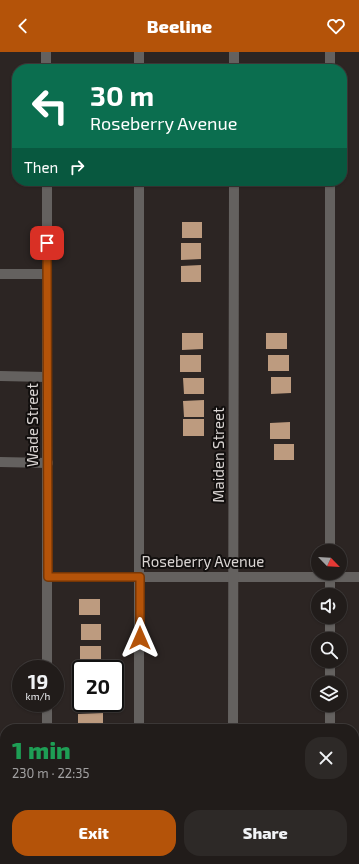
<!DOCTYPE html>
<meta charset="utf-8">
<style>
body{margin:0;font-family:"Exo 2",sans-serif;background:#2d2927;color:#f1f3f6;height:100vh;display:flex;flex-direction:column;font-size:15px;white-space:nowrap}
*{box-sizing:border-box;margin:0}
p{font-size:13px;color:#a2a1a2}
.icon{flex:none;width:22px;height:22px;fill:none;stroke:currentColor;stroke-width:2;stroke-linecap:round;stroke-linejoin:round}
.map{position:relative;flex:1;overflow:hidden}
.panel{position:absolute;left:0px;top:672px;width:359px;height:140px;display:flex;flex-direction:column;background:#211c1a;border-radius:16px 16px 0 0;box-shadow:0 1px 3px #0004,0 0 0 1px #3e3a39}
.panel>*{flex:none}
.guide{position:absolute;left:12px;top:12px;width:335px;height:122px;border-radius:16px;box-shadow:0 1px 3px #0004,0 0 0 1px #3e3a39;background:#0b6e4f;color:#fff;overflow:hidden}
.needle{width:26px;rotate:115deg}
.fabs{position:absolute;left:311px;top:492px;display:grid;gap:8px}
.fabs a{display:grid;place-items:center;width:36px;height:36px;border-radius:50%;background:#211c1a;box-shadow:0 1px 3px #0004,0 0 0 1px #3e3a39;font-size:20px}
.speed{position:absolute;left:12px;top:608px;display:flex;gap:8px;font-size:20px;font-weight:700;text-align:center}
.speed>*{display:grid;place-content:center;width:52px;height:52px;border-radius:50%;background:#211c1a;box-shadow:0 1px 3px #0004,0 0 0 1px #3e3a39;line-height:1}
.speed small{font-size:10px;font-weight:400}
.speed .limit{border:2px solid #111;border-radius:6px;background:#fff;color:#111}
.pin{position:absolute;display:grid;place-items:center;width:34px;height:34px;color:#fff;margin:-17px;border-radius:8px;box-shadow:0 2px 6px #0006}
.me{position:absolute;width:44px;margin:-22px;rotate:0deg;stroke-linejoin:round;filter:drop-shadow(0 0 3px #0008)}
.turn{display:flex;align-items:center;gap:14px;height:84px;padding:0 12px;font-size:18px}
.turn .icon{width:52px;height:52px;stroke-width:2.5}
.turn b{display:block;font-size:28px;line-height:34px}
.then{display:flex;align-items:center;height:38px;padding:0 12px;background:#0003;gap:8px;font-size:15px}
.round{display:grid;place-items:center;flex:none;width:42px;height:42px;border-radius:16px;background:#2d2927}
.headline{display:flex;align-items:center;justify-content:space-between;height:68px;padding:0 12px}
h1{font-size:24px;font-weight:800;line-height:30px;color:#1e9e55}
.primary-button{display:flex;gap:8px;margin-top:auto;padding:8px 12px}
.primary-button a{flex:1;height:46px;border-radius:16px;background:#b45309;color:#fff;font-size:16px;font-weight:800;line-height:46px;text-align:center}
.primary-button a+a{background:#2d2927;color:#f1f3f6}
header{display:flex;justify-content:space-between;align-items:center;height:52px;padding:0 12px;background:#b45309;color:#fff;font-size:18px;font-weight:800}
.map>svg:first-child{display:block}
.building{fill:#bd9b7f}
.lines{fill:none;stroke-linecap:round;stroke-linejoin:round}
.minor{stroke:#64615f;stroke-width:10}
.route-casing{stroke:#753606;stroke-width:10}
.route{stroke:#b45309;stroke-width:7}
.labels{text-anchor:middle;stroke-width:4;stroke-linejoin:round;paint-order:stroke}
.street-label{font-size:15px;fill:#dad5d3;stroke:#120f0e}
</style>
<header><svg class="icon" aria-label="back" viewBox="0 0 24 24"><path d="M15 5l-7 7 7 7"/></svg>Beeline<svg class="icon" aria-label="heart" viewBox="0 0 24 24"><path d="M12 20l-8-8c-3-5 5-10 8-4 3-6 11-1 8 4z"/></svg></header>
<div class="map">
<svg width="359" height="812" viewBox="0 0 359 812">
<rect width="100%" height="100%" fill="#2c2523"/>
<g class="building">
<rect x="182" y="170" width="20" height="16"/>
<polygon points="181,191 201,191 201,207 181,208"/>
<polygon points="201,213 201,230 181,230 181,214"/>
<polygon points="182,281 203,281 203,297 182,298"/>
<rect x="266" y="281" width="21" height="16"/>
<rect x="180" y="303" width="21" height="17"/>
<rect x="268" y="303" width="21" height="16"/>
<polygon points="271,325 291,325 291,341 271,342"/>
<polygon points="183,326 204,326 204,342 184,342"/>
<polygon points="204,348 204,365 184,365 183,349"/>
<rect x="183" y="367" width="21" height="17"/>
<polygon points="290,370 290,387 270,387 270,371"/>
<rect x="274" y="392" width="20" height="16"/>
<rect x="79" y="547" width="21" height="16"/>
<rect x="81" y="572" width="20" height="16"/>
<rect x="80" y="594" width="21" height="16"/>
<polygon points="103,661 103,677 78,677 78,662"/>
<rect x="0" y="750" width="5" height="16"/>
<polygon points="5,775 5,792 0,792 0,776"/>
<polygon points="0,801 5,801 5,807 9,807 9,812 0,812"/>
<polygon points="77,807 102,807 102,810 77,811"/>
</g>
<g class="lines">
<g class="minor">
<polyline points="46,0 46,17"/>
<polyline points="139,0 139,17"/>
<polyline points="330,0 330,17"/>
<polyline points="234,17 234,0"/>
<polyline points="47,129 47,617"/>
<polyline points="139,129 139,677"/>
<polyline points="330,129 330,499"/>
<polyline points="0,222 47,222"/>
<polyline points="0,324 47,325"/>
<polyline points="0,410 48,411"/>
<polyline points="48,525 359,525"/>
<polyline points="330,543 330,521"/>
<polyline points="330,587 330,565"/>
<polyline points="330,631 330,609"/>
<polyline points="47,677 47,651"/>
<polyline points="233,677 234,129"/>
<polyline points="330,677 330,653"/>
<polyline points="47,812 47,807"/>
<polyline points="138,812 138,807"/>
<polyline points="233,812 233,807"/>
<polyline points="329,812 329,807"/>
</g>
</g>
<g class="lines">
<g class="route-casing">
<polyline id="route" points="47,191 48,525 140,525 140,586"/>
</g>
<use href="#route" class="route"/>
</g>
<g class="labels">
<g class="street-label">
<text transform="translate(33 373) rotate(-90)" y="5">Wade Street</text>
<text transform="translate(219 403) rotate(-90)" y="5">Maiden Street</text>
<text x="203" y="515">Roseberry Avenue</text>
</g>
</g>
</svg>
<div class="fabs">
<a><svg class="needle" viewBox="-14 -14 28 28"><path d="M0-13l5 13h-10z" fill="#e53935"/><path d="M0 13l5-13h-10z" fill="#a2a1a2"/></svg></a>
<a><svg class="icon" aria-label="sound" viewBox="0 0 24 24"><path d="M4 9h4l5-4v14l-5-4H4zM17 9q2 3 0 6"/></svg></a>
<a><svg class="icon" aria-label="search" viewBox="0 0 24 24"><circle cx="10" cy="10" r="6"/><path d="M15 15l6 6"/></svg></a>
<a><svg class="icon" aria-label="layers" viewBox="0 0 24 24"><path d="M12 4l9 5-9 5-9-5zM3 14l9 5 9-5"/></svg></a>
</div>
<div class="speed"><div>19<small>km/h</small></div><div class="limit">20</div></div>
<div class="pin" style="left:47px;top:191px;background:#d93025"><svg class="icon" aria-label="arrive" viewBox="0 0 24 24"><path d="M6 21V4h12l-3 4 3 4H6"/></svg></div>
<svg class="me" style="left:140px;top:586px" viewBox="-20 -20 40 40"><path d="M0-17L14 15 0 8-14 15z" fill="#b45309" stroke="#fff" stroke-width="4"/></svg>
<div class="guide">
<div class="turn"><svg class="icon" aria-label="left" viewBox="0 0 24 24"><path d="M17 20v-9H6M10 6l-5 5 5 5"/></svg><div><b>30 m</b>Roseberry Avenue</div></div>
<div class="then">Then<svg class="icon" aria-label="right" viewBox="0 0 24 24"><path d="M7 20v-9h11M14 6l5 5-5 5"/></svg></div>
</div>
<section class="panel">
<div class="headline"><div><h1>1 min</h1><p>230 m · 22:35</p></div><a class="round"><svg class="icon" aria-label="close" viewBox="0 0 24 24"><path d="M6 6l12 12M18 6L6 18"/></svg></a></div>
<div class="primary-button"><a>Exit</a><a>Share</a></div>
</section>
</div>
